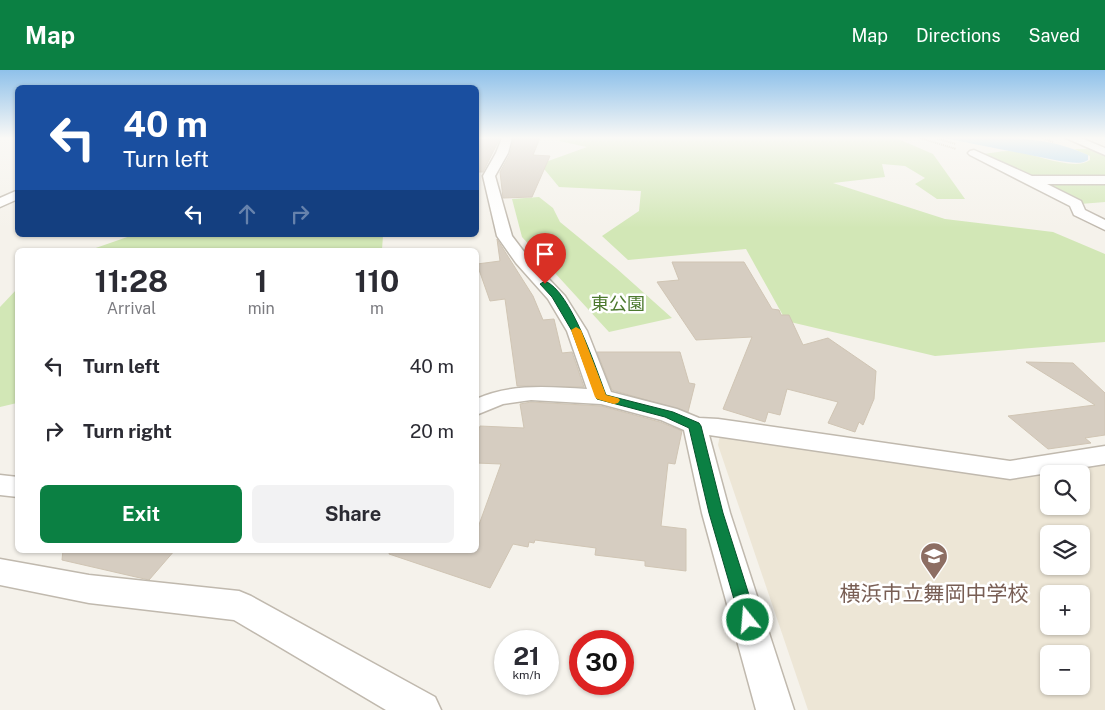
<!DOCTYPE html>
<meta charset="utf-8">
<style>
body{margin:0;font-family:"Public Sans","Noto Sans JP",sans-serif;background:#f2f2f3;color:#2b2b33;height:100vh;display:flex;flex-direction:column;font-size:19px;white-space:nowrap}
*{box-sizing:border-box;margin:0}
p{font-size:16px;color:#7c7c81}
.icon{flex:none;width:28px;height:28px;fill:none;stroke:currentColor;stroke-width:2;stroke-linecap:round;stroke-linejoin:round}
.map{position:relative;flex:1;overflow:hidden}
.drawer{position:absolute;left:15px;top:178px;width:464px;height:305px;display:flex;flex-direction:column;background:#fff;border-radius:8px;box-shadow:0 1px 4px #0004}
.drawer>*{flex:none}
.top-card{position:absolute;left:15px;top:15px;width:464px;height:152px;border-radius:8px;box-shadow:0 1px 4px #0004;background:#1a4fa0;color:#fff;overflow:hidden}
.buttons{position:absolute;left:1040px;top:395px;display:grid;gap:10px}
.buttons a{display:grid;place-items:center;width:50px;height:50px;border-radius:8px;background:#fff;box-shadow:0 1px 4px #0004;font-size:25px}
.speed{position:absolute;left:494px;top:560px;display:flex;gap:10px;font-size:25px;font-weight:700;text-align:center}
.speed>*{display:grid;place-content:center;width:65px;height:65px;border-radius:50%;background:#fff;box-shadow:0 1px 4px #0004;line-height:1}
.speed small{font-size:12px;font-weight:400}
.speed .limit{border:8px solid #d22;background:#fff;color:#111}
.pin{position:absolute;display:grid;place-items:center;width:42px;height:42px;color:#fff;margin:-51px -21px;border-radius:50% 50% 50% 0;rotate:-45deg;box-shadow:0 0 5px #0007}
.pin .icon{rotate:45deg}
.me{position:absolute;width:55px;margin:-28px;rotate:343deg;stroke-linejoin:round;filter:drop-shadow(0 0 4px #0008)}
.turn{display:flex;align-items:center;gap:18px;height:105px;padding:0 25px;font-size:22px}
.turn .icon{width:65px;height:65px;stroke-width:2.5}
.turn b{display:block;font-size:35px;line-height:42px}
.lanes{display:flex;align-items:center;height:48px;padding:0 25px;background:#0003;justify-content:center;gap:25px;direction:ltr}
.lanes .off{opacity:.35}
.eta{display:flex;justify-content:space-evenly;align-items:center;height:85px;text-align:center}
.eta b{font-size:30px;font-weight:700;line-height:35px}
.action{display:flex;gap:10px;margin-top:auto;padding:10px 25px}
.action a{flex:1;height:58px;border-radius:8px;background:#0b8043;color:#fff;font-size:20px;font-weight:700;line-height:58px;text-align:center}
.action a+a{background:#f2f2f3;color:#2b2b33}
ul{padding:0;list-style:none}
li{display:flex;align-items:center;gap:15px;height:65px;padding:0 25px}
li div{flex:1}
li b{display:block;font-size:19px}
li em{font-style:normal}
header{display:flex;align-items:center;gap:30px;box-sizing:border-box;height:70px;padding:0 25px;background:#0b8043;color:#fff}
header strong{font-size:24px}
nav{display:flex;gap:28px;margin-inline-start:auto;font-size:18px}
.map>svg:first-child{display:block}
.education{fill:#ede6d6;fill-rule:evenodd}
.green{fill:#d2e7b6}
.water{fill:#abd4ee}
.building{fill:#d6cdc1;stroke:#d0c5b4}
.lines{fill:none;stroke-linecap:round;stroke-linejoin:round}
.street-casing{stroke:#c0b9ae;stroke-width:3}
.path{stroke:#c1b59f;stroke-width:2;stroke-dasharray:1 1;stroke-linecap:butt}
.street{fill:#fff;fill-rule:evenodd}
.route{fill:#0b8043;stroke:#07532c}
.slow{fill:#f59e0b}
.labels{text-anchor:middle;stroke-width:5;stroke-linejoin:round;paint-order:stroke}
.park-label{font-size:18px;fill:#4c792e;stroke:#fff}
.near-education-label{font-size:21px;fill:#785e54;stroke:#fff}
</style>
<header>
<strong>Map</strong>
<nav><a>Map</a><a>Directions</a><a>Saved</a></nav>
</header>
<div class="map">
<svg width="1105" height="640" viewBox="0 0 1105 640">
<rect width="100%" height="100%" fill="#f5f2eb"/>
<path class="education" d="M720 365 1019 409 1049 404V436H1081V404H1050L1105 395V640H808L718 375ZM1049 464H1081V496H1049ZM1049 524H1081V556H1049ZM1049 584H1081V616H1049Z"/>
<g class="green">
<polygon points="561,68 896,68 933,84 965,129 937,129 915,114 925,108 905,96 882,94 885,107 833,113 945,149 1053,162 1105,184 1105,272 935,286 786,251 746,179 628,190 602,166 639,141 641,121 559,117 540,94 587,77 559,71"/>
<path d="M1074 79H1088L1105 85V108L1033 109 984 84C992 83 1000 81 1008 81 1027 80 1073 103 1090 90V86Z"/>
<polygon points="1039,111 1105,112 1105,132 1080,134"/>
<polygon points="539,127 553,138 560,152 616,198 672,248 609,262 522,167 512,129"/>
<polygon points="133,165 383,165 382,180 90,180"/>
<polygon points="17,219 17,333 0,337 0,237"/>
</g>
<path class="water" d="M944 68C995 68 1041 63 1088 85V90C1081 95 1069 92 1060 91Z"/>
<g class="building">
<polygon points="500,68 483,102 476,102 476,70"/>
<polygon points="514,68 540,68 533,85 550,86 532,127 503,128 500,102 510,84"/>
<polygon points="497,169 533,226 543,250 554,249 562,283 572,282 584,317 517,316 505,229 490,231 477,194 500,191"/>
<polygon points="672,192 744,192 772,239 779,240 781,245 789,245 803,275 828,268 876,301 874,329 863,355 859,352 855,362 828,353 838,332 787,319 780,345 768,342 765,352 723,339 752,267 696,270 657,212 679,210"/>
<polygon points="597,282 680,282 689,313 695,314 688,342 612,320"/>
<polygon points="1026,292 1073,293 1105,323 1105,365 1085,368 1091,373 1048,379 1008,346 1095,335"/>
<polygon points="531,332 601,336 660,352 682,361 675,394 668,393 661,456 686,459 686,501 645,496 645,491 595,485 596,478 535,470 534,473 529,472 528,477 513,474 490,518 389,484 390,480 476,480 476,463 501,394 476,393 476,369 480,356 524,358 520,334"/>
<polygon points="63,480 175,480 149,510 62,490"/>
</g>
<g class="lines">
<g class="street-casing">
<g id="street">
<path d="M502 68H512L508 83 495 106 512 166 528 187 565 226 587 261 611 322 677 339 699 348 718 349 1010 391 1105 376V394L1010 409 709 365 730 443 794 640H756L702 443 684 360 661 350 601 334 531 330 503 334 476 345V329C512 313 549 317 587 319L567 261 548 229 516 193 497 166 483 106 496 83Z"/>
<polygon points="1066,68 1081,68 1105,78 1105,85"/>
<polygon points="974,80 1032,106 1105,106 1105,114 1047,114 1081,131 1085,140 1105,150 1105,160 1074,145 1070,136 970,85 968,83 970,81"/>
<polygon points="18,120 18,129 0,137 0,128"/>
<polygon points="0,405 18,407 18,427 0,425"/>
<polygon points="0,489 89,505 239,521 251,526 435,627 441,640 386,640 234,550 89,533 0,515"/>
</g>
</g>
<g class="path">
<polyline points="920,68 956,79"/>
<polyline points="935,68 956,74"/>
<polyline points="1043,68 1053,72"/>
</g>
<use href="#street" class="street"/>
</g>
<linearGradient id="sky" x2="0" y2="1"><stop stop-color="#8fc1ea"/><stop offset="0.43" stop-color="#faf9f6"/><stop offset="1" stop-color="#faf9f6" stop-opacity="0"/></linearGradient>
<rect width="1105" height="158" fill="url(#sky)"/>
<path class="route" d="M545 211C571 221 596 299 606 325L673 342 699 353 701 356 723 443 757 550 754 556 748 558 742 556 740 550 709 443 689 358 665 347 597 329 572 261 552 227 540 214Z"/>
<polygon class="slow" points="576,257 581,260 606,325 618,328 620,330 618,333 614,334 597,329 595,327 571,260"/>
<defs>
<g id="school-pin" transform="scale(1.4375)"><path d="M0 17L-7.5 6A9.5 9.5 0 1 1 7.5 6Z" fill="#8d6e63" stroke="#fff"/><path d="M0-5L7-2L0 1L-7-2ZM-4 1L0 2.5L4 1V4Q0 6-4 4Z" fill="#fff"/></g>
</defs>
<g fill-rule="evenodd">
<use href="#school-pin" x="934" y="486"/>
</g>
<g class="labels">
<g class="park-label">
<text x="618" y="240">東公園</text>
</g>
<g class="near-education-label">
<text x="934" y="531">横浜市立舞岡中学校</text>
</g>
</g>
</svg>
<div class="buttons">
<a><svg class="icon" aria-label="search" viewBox="0 0 24 24"><circle cx="10" cy="10" r="6"/><path d="M15 15l6 6"/></svg></a>
<a><svg class="icon" aria-label="layers" viewBox="0 0 24 24"><path d="M12 4l9 5-9 5-9-5zM3 14l9 5 9-5"/></svg></a>
<a>+</a>
<a>−</a>
</div>
<div class="speed"><div>21<small>km/h</small></div><div class="limit">30</div></div>
<div class="pin" style="left:545px;top:214px;background:#d93025"><svg class="icon" aria-label="arrive" viewBox="0 0 24 24"><path d="M6 21V4h12l-3 4 3 4H6"/></svg></div>
<svg class="me" style="left:748px;top:550px" viewBox="-20 -20 40 40"><circle r="17" fill="#0b8043" stroke="#fff" stroke-width="3"/><path d="M0-11L8 9 0 5-8 9z" fill="#fff"/></svg>
<div class="top-card">
<div class="turn"><svg class="icon" aria-label="left" viewBox="0 0 24 24"><path d="M17 20v-9H6M10 6l-5 5 5 5"/></svg><div><b>40 m</b>Turn left</div></div>
<div class="lanes"><svg class="icon" aria-label="left" viewBox="0 0 24 24"><path d="M17 20v-9H6M10 6l-5 5 5 5"/></svg><svg class="icon off" aria-label="ahead" viewBox="0 0 24 24"><path d="M12 20V5M6 11l6-6 6 6"/></svg><svg class="icon off" aria-label="right" viewBox="0 0 24 24"><path d="M7 20v-9h11M14 6l5 5-5 5"/></svg></div>
</div>
<section class="drawer">
<div class="eta">
<div><b>11:28</b><p>Arrival</p></div>
<div><b>1</b><p>min</p></div>
<div><b>110</b><p>m</p></div>
</div>
<ul>
<li><svg class="icon" aria-label="left" viewBox="0 0 24 24"><path d="M17 20v-9H6M10 6l-5 5 5 5"/></svg><div><b>Turn left</b></div><em>40 m</em></li>
<li><svg class="icon" aria-label="right" viewBox="0 0 24 24"><path d="M7 20v-9h11M14 6l5 5-5 5"/></svg><div><b>Turn right</b></div><em>20 m</em></li>
</ul>
<div class="action"><a>Exit</a><a>Share</a></div>
</section>
</div>
